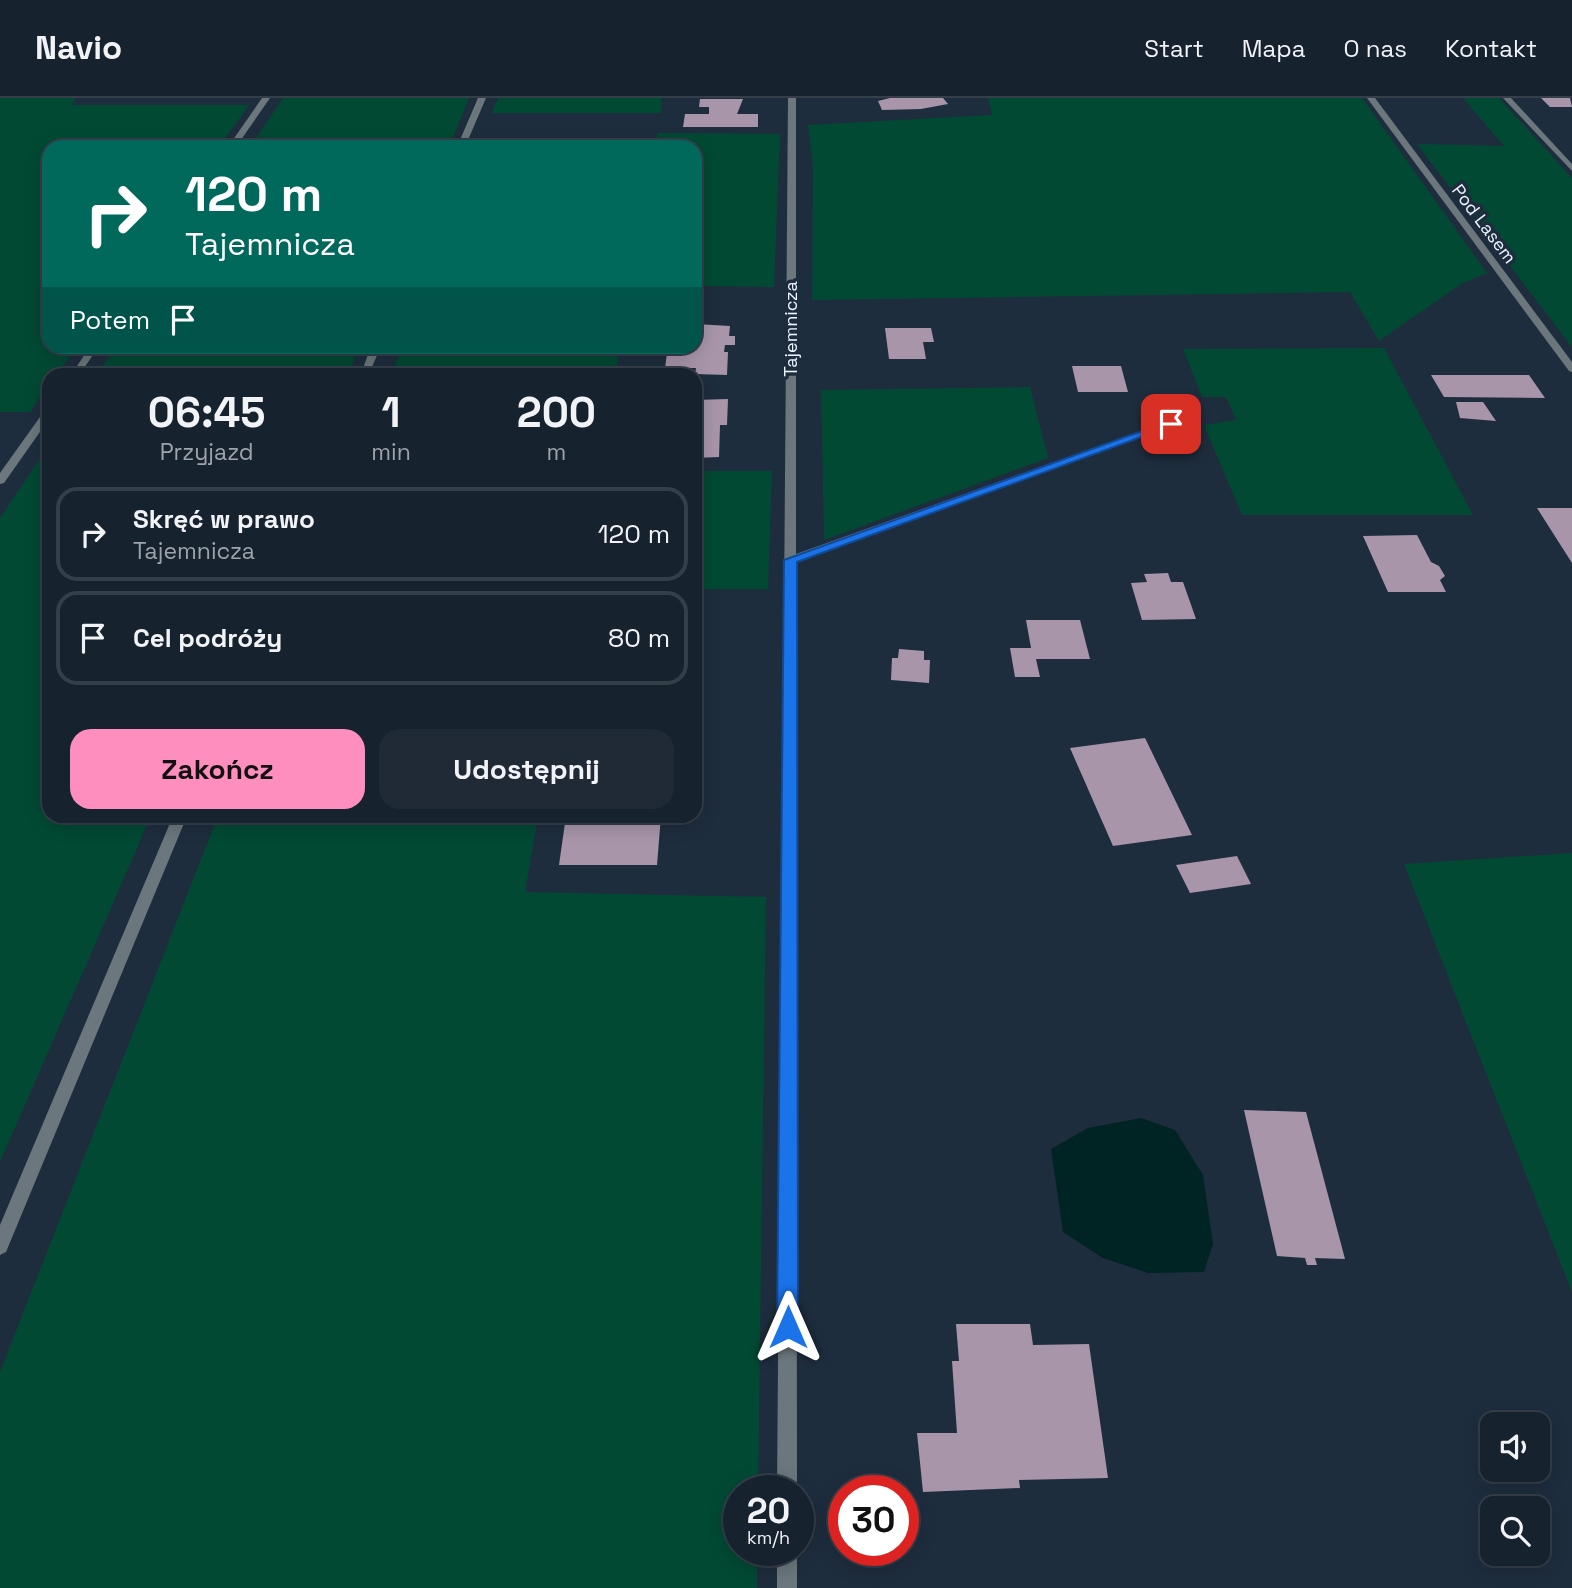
<!DOCTYPE html>
<html lang="pl">
<meta charset="utf-8">
<style>
body{margin:0;font-family:"Space Grotesk",sans-serif;background:#1f2a36;color:#f1f3f6;height:100vh;display:flex;flex-direction:column;font-size:26px;white-space:nowrap}
*{box-sizing:border-box;margin:0}
p{font-size:23px;color:#9ea4aa}
.icon{flex:none;width:38px;height:38px;fill:none;stroke:currentColor;stroke-width:2;stroke-linecap:round;stroke-linejoin:round}
.map{position:relative;flex:1;overflow:hidden}
.details{position:absolute;left:42px;top:270px;width:660px;height:455px;display:flex;flex-direction:column;background:#16222e;border-radius:21px;box-shadow:0 4px 18px #0003,0 0 0 2px #353f4a}
.details>*{flex:none}
.banner{position:absolute;left:42px;top:42px;width:660px;height:214px;border-radius:21px;box-shadow:0 4px 18px #0003,0 0 0 2px #353f4a;background:#00695c;color:#fff;overflow:hidden}
.controls{position:absolute;left:1480px;top:1314px;display:grid;gap:14px}
.controls a{display:grid;place-items:center;width:70px;height:70px;border-radius:14px;background:#16222e;box-shadow:0 4px 18px #0003,0 0 0 2px #353f4a;font-size:35px}
.speed{position:absolute;left:723px;top:1377px;display:flex;gap:14px;font-size:35px;font-weight:700;text-align:center}
.speed>*{display:grid;place-content:center;width:91px;height:91px;border-radius:50%;background:#16222e;box-shadow:0 4px 18px #0003,0 0 0 2px #353f4a;line-height:1}
.speed small{font-size:18px;font-weight:400}
.speed .limit{border:10px solid #d22;background:#fff;color:#111}
.pin{position:absolute;display:grid;place-items:center;width:60px;height:60px;color:#fff;margin:-30px;border-radius:14px;box-shadow:0 4px 10px #0006}
.me{position:absolute;width:77px;margin:-38px;rotate:0deg;stroke-linejoin:round;filter:drop-shadow(0 0 5px #0008)}
.turn{display:flex;align-items:center;gap:24px;height:147px;padding:0 28px;font-size:32px}
.turn .icon{width:91px;height:91px;stroke-width:2.5}
.turn b{display:block;font-size:49px;line-height:60px}
.then{display:flex;align-items:center;height:66px;padding:0 28px;background:#0003;gap:14px;font-size:26px}
.eta{display:flex;justify-content:space-evenly;align-items:center;height:119px;text-align:center}
.eta b{font-size:42px;font-weight:700;line-height:49px}
.cta{display:flex;gap:14px;margin-top:auto;padding:14px 28px}
.cta a{flex:1;height:80px;border-radius:21px;background:#fe8ebd;color:#111;font-size:28px;font-weight:700;line-height:80px;text-align:center}
.cta a+a{background:#1f2a36;color:#f1f3f6}
ul{padding:0;list-style:none}
li{display:flex;align-items:center;gap:21px;height:94px;margin:0 14px 10px;padding:0 14px;border:4px solid #353f4a;border-radius:21px}
li div{flex:1}
li b{display:block;font-size:26px}
li em{font-style:normal}
header{display:flex;align-items:center;gap:42px;box-sizing:border-box;height:98px;padding:0 35px;background:#16222e;border-bottom:2px solid #353f4a}
header strong{font-size:33px}
nav{display:flex;gap:38px;margin-inline-start:auto;font-size:24px}
.map>svg:first-child{display:block}
.green{fill:#024933}
.water{fill:#002323}
.building{fill:#a895aa}
.lines{fill:none;stroke-linecap:round;stroke-linejoin:round}
.service{fill:#6b777c;fill-rule:evenodd}
.minor{fill:#6b777c;fill-rule:evenodd}
.route{fill:#1a73e8;stroke:#114b97;stroke-width:2}
.labels{text-anchor:middle;stroke-width:7;stroke-linejoin:round;paint-order:stroke}
.far-street-label{font-size:18px;fill:#edf5fe;stroke:#1e2d3e}
</style>
<header>
<strong>Navio</strong>
<nav><a>Start</a><a>Mapa</a><a>O nas</a><a>Kontakt</a></nav>
</header>
<div class="map">
<svg width="1572" height="1490" viewBox="0 0 1572 1490">
<rect width="100%" height="100%" fill="#1e2d3e"/>
<g class="green">
<polygon points="0,0 76,0 71,7 249,7 219,49 49,49 49,248 77,249 57,276 49,276 49,287 30,314 0,314"/>
<polygon points="283,0 469,0 449,49 250,49"/>
<polygon points="498,0 662,0 661,15 492,15"/>
<polygon points="988,0 1362,0 1487,175 1461,186 1379,243 1350,194 812,202 813,68 808,27 992,17"/>
<polygon points="1463,0 1499,0 1572,80 1572,249 1417,46 1504,48"/>
<polygon points="658,35 780,36 774,189 695,188 695,49 654,49"/>
<polygon points="116,249 116,248 360,249 348,276 97,276"/>
<polygon points="402,249 402,248 620,249 616,276 391,276"/>
<polygon points="1384,250 1473,417 1242,417 1204,327 1236,322 1226,299 1202,299 1183,251"/>
<polygon points="1030,289 1048,360 824,442 821,292"/>
<polygon points="49,347 49,718 151,718 0,1064 0,420"/>
<polygon points="695,373 772,373 768,491 695,491"/>
<polygon points="218,718 538,718 525,794 766,799 758,1393 738,1393 738,1452 757,1453 757,1490 0,1490 0,1274"/>
<polygon points="1572,755 1572,1194 1404,766"/>
</g>
<polygon class="water" points="1141,1020 1175,1032 1203,1077 1213,1146 1204,1174 1148,1175 1103,1160 1063,1134 1051,1051 1088,1030"/>
<g class="building">
<polygon points="890,0 943,0 948,6 921,11 882,12 878,3"/>
<polygon points="1541,0 1570,0 1572,9 1550,9"/>
<polygon points="700,1 743,1 737,16 758,16 758,29 683,29 685,16 709,16 709,9 699,9"/>
<polygon points="695,226 730,228 729,238 735,238 735,247 725,247 724,254 728,254 727,277 695,276 696,270 665,270 668,248 695,248"/>
<polygon points="885,230 931,230 934,244 923,244 926,261 889,261"/>
<polygon points="1072,268 1121,268 1128,294 1078,294"/>
<polygon points="1431,277 1529,277 1545,300 1444,299"/>
<polygon points="728,301 727,327 720,327 719,359 695,360 695,302"/>
<polygon points="1456,304 1483,304 1496,323 1460,320"/>
<polygon points="1537,410 1572,410 1572,465"/>
<polygon points="1417,437 1431,464 1439,468 1445,478 1440,482 1446,494 1388,494 1363,438"/>
<polygon points="1168,475 1171,484 1183,484 1196,521 1142,522 1131,485 1147,484 1144,476"/>
<polygon points="1026,522 1080,522 1090,561 1036,561 1040,579 1015,579 1010,550 1031,550"/>
<polygon points="899,551 924,553 924,562 930,562 929,585 891,582 892,560 898,560"/>
<polygon points="1145,640 1192,737 1113,748 1070,650"/>
<polygon points="566,718 661,718 657,767 559,767"/>
<polygon points="1237,758 1251,786 1190,795 1176,767"/>
<polygon points="1244,1012 1306,1014 1345,1161 1315,1160 1317,1167 1307,1167 1305,1160 1277,1158"/>
<polygon points="956,1226 1030,1226 1033,1247 1089,1246 1108,1380 1019,1382 1020,1390 923,1394 917,1335 957,1335 952,1263 959,1263"/>
</g>
<g class="lines">
<g class="service">
<polygon points="478,0 486,0 465,49 457,49"/>
<polygon points="371,248 381,248 369,276 361,276"/>
<polygon points="173,718 187,718 6,1154 0,1157 0,1127"/>
</g>
<g class="minor">
<polygon points="262,0 270,0 236,49 228,49"/>
<polygon points="788,0 796,0 796,456 1167,324 1176,326 796,464 797,1393 777,1393"/>
<polygon points="1367,0 1375,0 1572,264 1572,274 1569,273"/>
<polygon points="1503,0 1511,0 1572,66 1572,73"/>
<polygon points="90,248 99,248 80,276 72,276"/>
<polygon points="49,311 49,321 4,385 0,386 0,375 45,312"/>
<rect x="777" y="1452" width="20" height="38"/>
</g>
</g>
<polygon class="route" points="1167,324 1177,326 797,464 798,1229 795,1236 788,1239 780,1236 777,1229 784,462"/>
<g class="labels">
<g class="far-street-label">
<text transform="translate(1484 126) rotate(53)" y="6">Pod Lasem</text>
<text transform="translate(791 231) rotate(-90)" y="6">Tajemnicza</text>
</g>
</g>
</svg>
<div class="controls">
<a><svg class="icon" aria-label="sound" viewBox="0 0 24 24"><path d="M4 9h4l5-4v14l-5-4H4zM17 9q2 3 0 6"/></svg></a>
<a><svg class="icon" aria-label="search" viewBox="0 0 24 24"><circle cx="10" cy="10" r="6"/><path d="M15 15l6 6"/></svg></a>
</div>
<div class="speed"><div>20<small>km/h</small></div><div class="limit">30</div></div>
<div class="pin" style="left:1171px;top:326px;background:#d93025"><svg class="icon" aria-label="arrive" viewBox="0 0 24 24"><path d="M6 21V4h12l-3 4 3 4H6"/></svg></div>
<svg class="me" style="left:788px;top:1229px" viewBox="-20 -20 40 40"><path d="M0-17L14 15 0 8-14 15z" fill="#1a73e8" stroke="#fff" stroke-width="4"/></svg>
<div class="banner">
<div class="turn"><svg class="icon" aria-label="right" viewBox="0 0 24 24"><path d="M7 20v-9h11M14 6l5 5-5 5"/></svg><div><b>120 m</b>Tajemnicza</div></div>
<div class="then">Potem<svg class="icon" aria-label="arrive" viewBox="0 0 24 24"><path d="M6 21V4h12l-3 4 3 4H6"/></svg></div>
</div>
<section class="details">
<div class="eta">
<div><b>06:45</b><p>Przyjazd</p></div>
<div><b>1</b><p>min</p></div>
<div><b>200</b><p>m</p></div>
</div>
<ul>
<li><svg class="icon" aria-label="right" viewBox="0 0 24 24"><path d="M7 20v-9h11M14 6l5 5-5 5"/></svg><div><b>Skręć w prawo</b><p>Tajemnicza</p></div><em>120 m</em></li>
<li><svg class="icon" aria-label="arrive" viewBox="0 0 24 24"><path d="M6 21V4h12l-3 4 3 4H6"/></svg><div><b>Cel podróży</b></div><em>80 m</em></li>
</ul>
<div class="cta"><a>Zakończ</a><a>Udostępnij</a></div>
</section>
</div>
